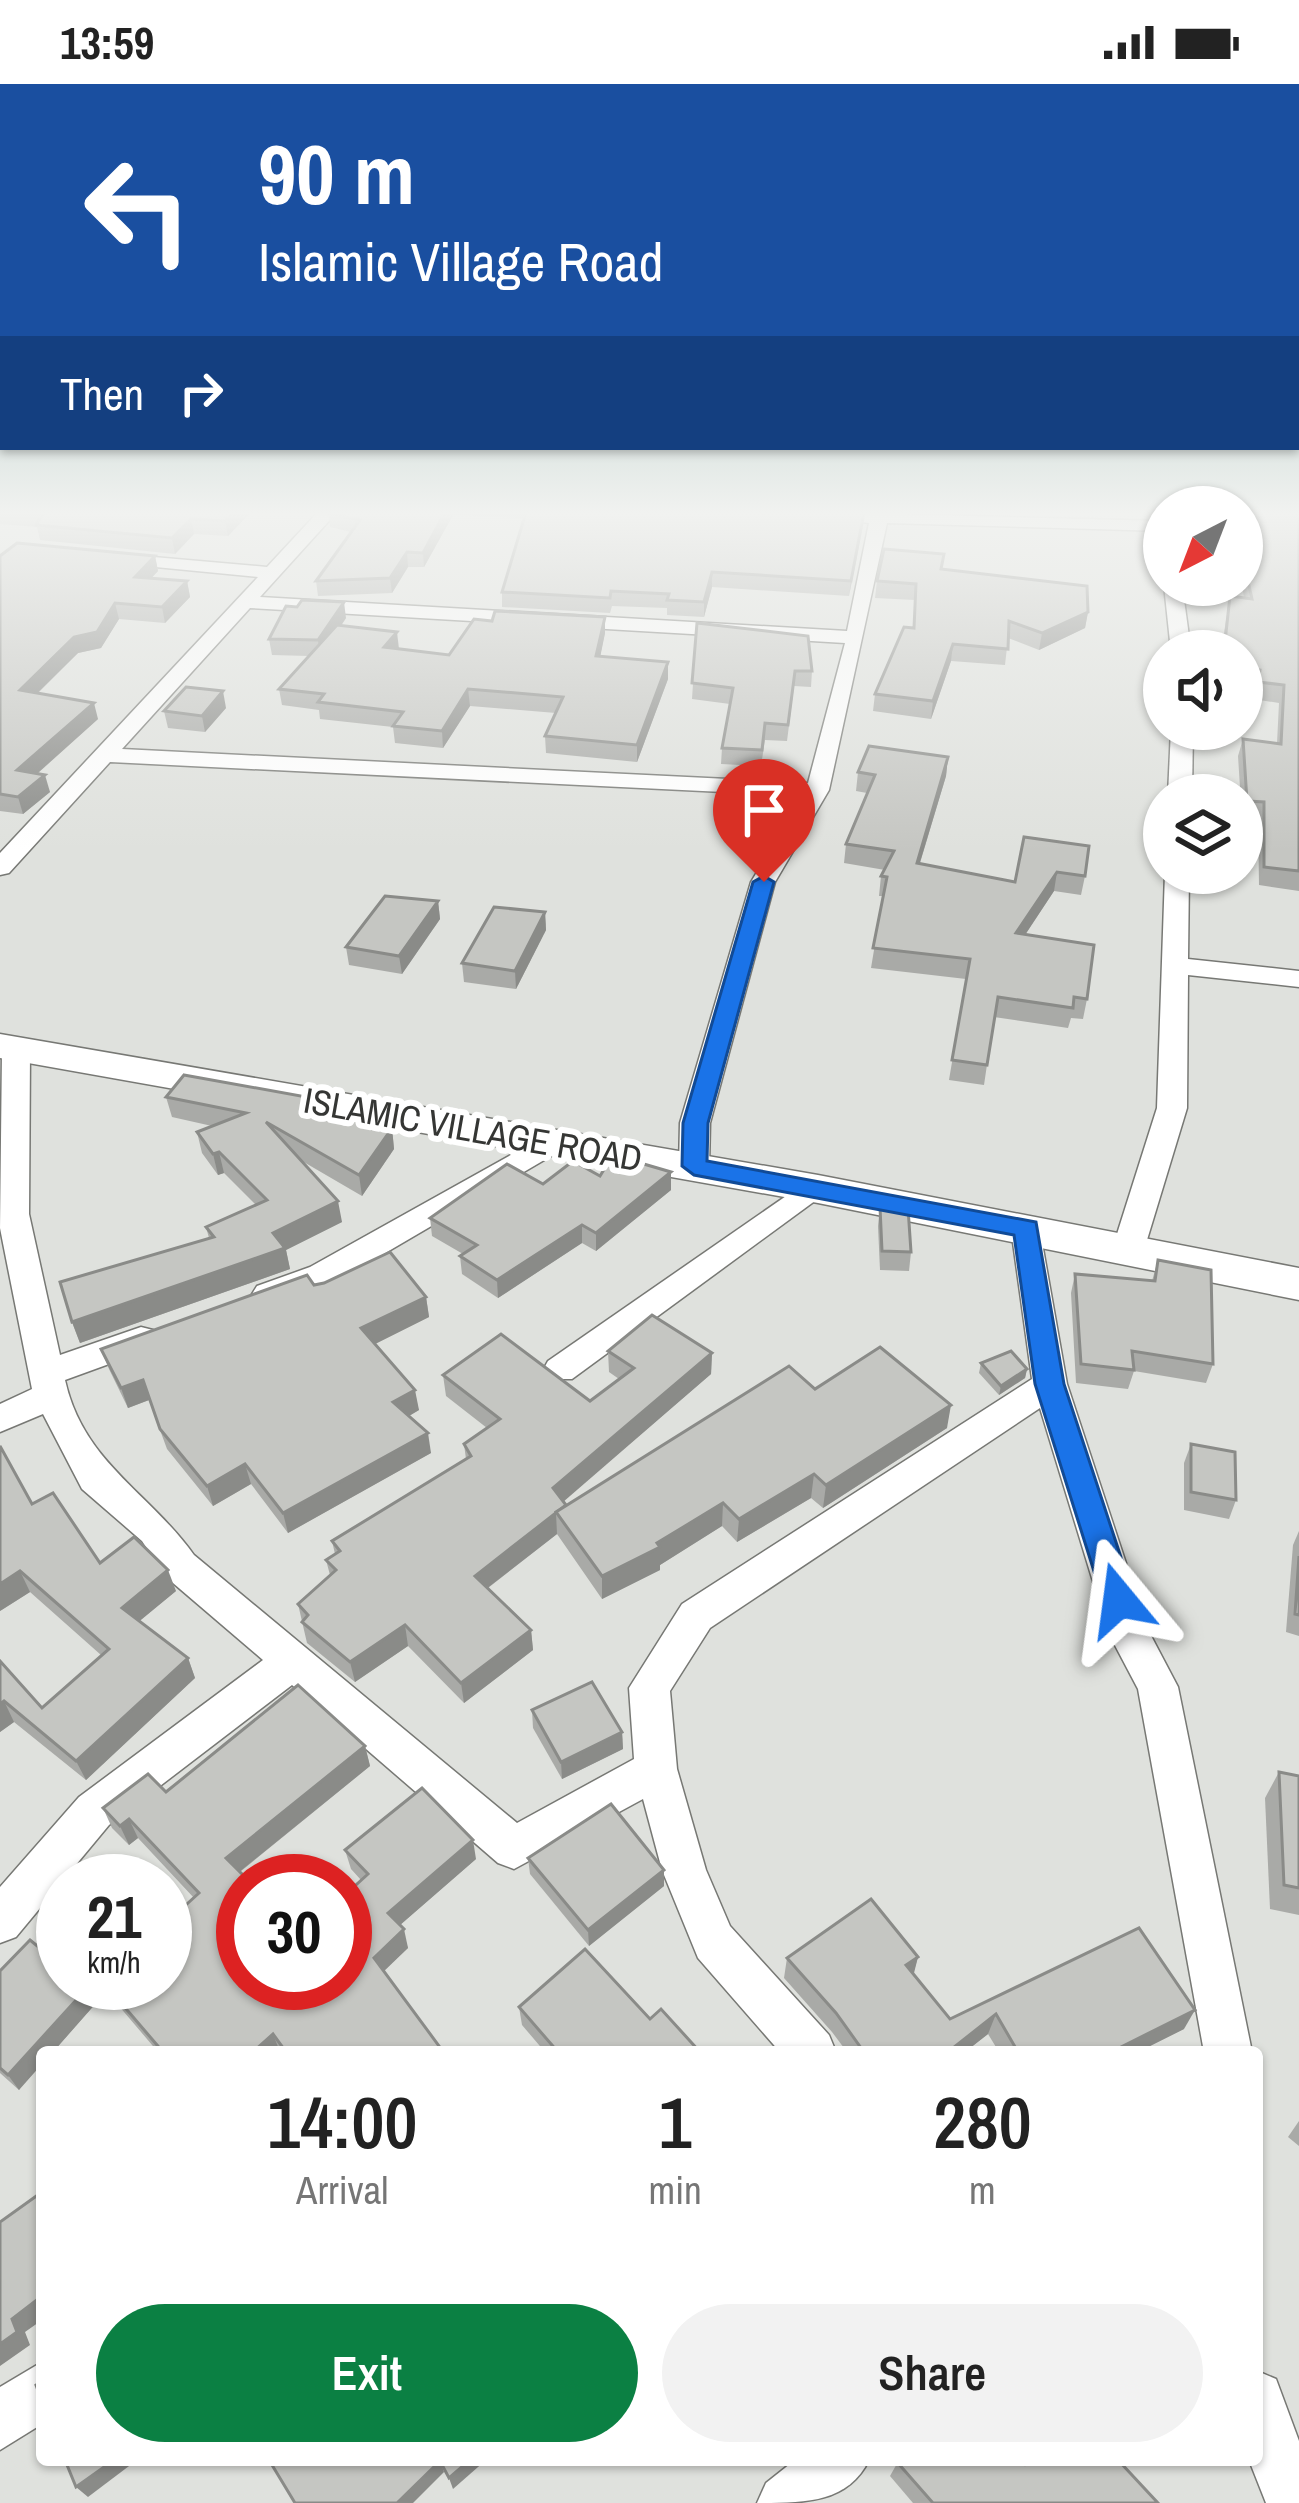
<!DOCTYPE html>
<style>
body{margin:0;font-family:"Archivo Narrow",sans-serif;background:#f2f2f2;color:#222;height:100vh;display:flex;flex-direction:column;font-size:45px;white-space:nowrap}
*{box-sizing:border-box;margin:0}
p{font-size:39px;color:#767676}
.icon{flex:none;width:66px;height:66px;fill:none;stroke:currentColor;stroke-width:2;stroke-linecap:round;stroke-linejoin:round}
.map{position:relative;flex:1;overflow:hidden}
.panel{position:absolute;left:36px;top:1962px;width:1227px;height:420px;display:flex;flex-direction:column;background:#fff;border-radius:12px;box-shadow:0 3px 9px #0004}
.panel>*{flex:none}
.hud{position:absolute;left:0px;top:0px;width:1299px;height:366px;box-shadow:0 3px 9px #0004;background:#1a4fa0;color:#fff;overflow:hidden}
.needle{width:78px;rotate:222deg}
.tools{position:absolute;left:1143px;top:402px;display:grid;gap:24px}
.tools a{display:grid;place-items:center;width:120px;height:120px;border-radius:50%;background:#fff;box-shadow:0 3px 9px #0004;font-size:60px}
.speed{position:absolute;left:36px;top:1770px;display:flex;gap:24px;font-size:60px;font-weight:700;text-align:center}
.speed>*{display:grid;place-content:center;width:156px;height:156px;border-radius:50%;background:#fff;box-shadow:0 3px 9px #0004;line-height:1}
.speed small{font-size:30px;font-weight:400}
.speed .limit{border:18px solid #d22;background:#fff;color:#111}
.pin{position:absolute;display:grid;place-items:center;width:102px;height:102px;color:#fff;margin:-123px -51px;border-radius:50% 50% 50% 0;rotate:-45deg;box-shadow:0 0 12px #0007}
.pin .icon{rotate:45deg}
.me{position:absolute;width:132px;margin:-66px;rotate:344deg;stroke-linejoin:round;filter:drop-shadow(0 0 9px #0008)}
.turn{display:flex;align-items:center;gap:42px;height:252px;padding:0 60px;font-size:54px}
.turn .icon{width:156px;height:156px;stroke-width:2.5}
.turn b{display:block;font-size:84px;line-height:102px}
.then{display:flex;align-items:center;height:114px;padding:0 60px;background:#0003;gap:24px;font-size:45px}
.eta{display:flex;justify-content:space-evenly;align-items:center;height:204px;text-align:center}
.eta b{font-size:72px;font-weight:600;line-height:84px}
.primary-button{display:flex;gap:24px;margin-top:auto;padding:24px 60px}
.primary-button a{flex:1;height:138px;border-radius:72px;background:#0b8043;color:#fff;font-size:48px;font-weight:600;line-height:138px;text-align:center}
.primary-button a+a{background:#f2f2f2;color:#222}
.status{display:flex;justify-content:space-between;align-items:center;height:84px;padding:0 60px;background:#fff;direction:ltr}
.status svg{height:33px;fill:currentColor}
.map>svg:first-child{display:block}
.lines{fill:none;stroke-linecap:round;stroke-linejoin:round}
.street-casing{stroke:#777874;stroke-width:3}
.secondary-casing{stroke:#777874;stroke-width:3}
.street{fill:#fff;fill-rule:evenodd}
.secondary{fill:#fff;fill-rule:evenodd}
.wall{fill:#a9aaa7}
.shaded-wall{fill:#8a8b88}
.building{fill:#c5c6c2;stroke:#8a8b88;stroke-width:3}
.route{fill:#1a73e8;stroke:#114b97;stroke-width:3}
.labels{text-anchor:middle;stroke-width:12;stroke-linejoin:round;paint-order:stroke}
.street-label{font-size:36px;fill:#353634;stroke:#fff}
</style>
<div class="status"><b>13:59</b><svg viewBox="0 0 49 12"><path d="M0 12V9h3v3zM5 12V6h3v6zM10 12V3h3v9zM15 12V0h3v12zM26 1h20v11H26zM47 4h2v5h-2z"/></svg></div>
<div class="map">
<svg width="1299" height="2419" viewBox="0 0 1299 2419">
<rect width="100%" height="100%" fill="#dfe1dd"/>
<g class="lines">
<g class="street-casing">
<g id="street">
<path d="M318 428H337L260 513 847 547 869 439 854 437V429L1164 437V447L887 439 829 706 775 798 710 1039 709 1083 694 1093 679 1083 680 1039 751 798 803 712 110 678 9 789 0 791V769L258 493 114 479 105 473 108 469 267 483ZM250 524 845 559 808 699 122 665Z"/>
<polygon points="1164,501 1182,501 1191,567 1171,567"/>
<polygon points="1171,645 1193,645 1192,711 1168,711"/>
<polygon points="1165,789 1189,789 1188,875 1299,887 1299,903 1188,891 1187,1024 1143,1169 1127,1180 1111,1169 1157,1024"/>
<path d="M16 958 30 966 29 1130 60 1271 141 1243 153 1246 158 1255 153 1264 65 1296C83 1378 149 1408 194 1471L517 1739 634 1675 629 1604 682 1520 1032 1295 1011 1144 1016 1136H1038L1067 1300 1148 1546 1178 1603 1252 1968H1204L1138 1605 1109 1550 1040 1324 710 1544 670 1607 677 1685 706 1786 730 1842 829 1951 836 1968H780L698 1874 662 1786 643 1715 514 1785 498 1779 292 1601 109 1741 16 1853 0 1859V1803L79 1713 263 1576 166 1493 142 1457 82 1405 43 1330 0 1348V1320L32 1305 0 1144 2 966Z"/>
<polygon points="552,1048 567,1058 563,1065 334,1199 269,1222 252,1210 257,1202 310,1183"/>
<polygon points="812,1094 823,1097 827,1104 823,1111 572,1295 548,1295 543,1286 548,1277"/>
<polygon points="42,2278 42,2340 0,2366 0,2303"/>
<polygon points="1257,2287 1276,2295 1299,2357 1299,2419 1266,2419 1249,2376 1257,2376"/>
<path d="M795 2376H869C848 2419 805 2419 757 2419L766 2399Z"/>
</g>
</g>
<g class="secondary-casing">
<polygon id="secondary" points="0,950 818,1091 1299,1184 1299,1216 818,1119 0,974"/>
</g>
<use href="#street" class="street"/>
<use href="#secondary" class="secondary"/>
</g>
<g class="wall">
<polygon points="0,428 251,428 228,452 194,450 175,470 40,456 37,443 0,440"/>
<polygon points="329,428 864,428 849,512 712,503 704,533 667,531 667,524 612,522 610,529 502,523 502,508 524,434 453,431 424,483 408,483 392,509 318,512 316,497 351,448 330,443"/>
<polygon points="1242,428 1299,428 1299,807 1259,801 1258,736 1242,735 1238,672 1243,655 1277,659 1279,619 1253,615 1255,603 1242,601 1242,567 1221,567 1230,512 1244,514 1242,501"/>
<polygon points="0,472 155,472 158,487 151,494 187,497 190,513 165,539 119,535 101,564 78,569 38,609 98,635 37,690 50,708 23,730 0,727"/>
<polygon points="943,485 1088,528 1085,544 1039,566 1008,554 1005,581 951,577 931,635 873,627 875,610 913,544 915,516 875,514 877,497"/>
<polygon points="605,533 605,549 600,572 668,595 637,678 546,669 545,652 556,629 470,622 443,664 395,659 393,643 320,635 319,626 282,621 279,605 309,572 272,571 269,555 346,534 341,542 399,565 449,571 492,537"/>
<polygon points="697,539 812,587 811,603 794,602 787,657 765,656 761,682 721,680 722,664 730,620 692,615"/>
<polygon points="226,624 205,648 168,644 164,627"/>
<polygon points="948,673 946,692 920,779 1015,798 1024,753 1085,792 1081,811 1054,807 1025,851 1087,915 1083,935 1071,934 1068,944 994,933 984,1001 949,996 966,895 871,884 883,812 879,812 881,792 885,786 844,779 846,760 867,709 856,707 858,688"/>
<polygon points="438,817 440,835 402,890 349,881 346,863"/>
<polygon points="545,828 546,846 516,905 464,898 462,879"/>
<polygon points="166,1013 312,1014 314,1026 392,1044 394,1065 362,1112 302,1077 342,1138 286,1166 290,1185 80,1259 72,1238 209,1154 206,1143 256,1121 224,1089 218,1091 202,1069 197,1048 212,1042 172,1033"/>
<polygon points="671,1088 671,1106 596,1167 582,1159 498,1214 462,1190 460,1172 463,1170 432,1152 430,1134 600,1092"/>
<polygon points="880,1123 911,1168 909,1187 880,1186 878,1142"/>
<polygon points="1158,1176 1213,1280 1206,1299 1134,1287 1128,1305 1076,1299 1071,1209 1075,1190 1152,1197"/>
<polygon points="314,1201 426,1213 429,1233 375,1260 419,1326 409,1332 431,1369 288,1449 251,1400 213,1422 167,1365 149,1316 128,1324 109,1285 101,1265"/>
<polygon points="608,1267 712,1269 711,1290 563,1417 566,1421 815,1305 947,1344 823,1424 811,1414 737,1458 722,1442 660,1481 660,1486 602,1515 557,1450 488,1504 531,1546 533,1566 464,1619 408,1562 355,1598 307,1559 298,1520 330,1491 326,1476 335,1470 332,1457 466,1375 464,1360 487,1344 446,1312 443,1291 590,1317 619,1295 609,1288"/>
<polygon points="981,1279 1027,1285 1025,1294 999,1311 979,1289"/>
<polygon points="1191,1360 1236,1416 1229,1435 1184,1426 1184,1379"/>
<polygon points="32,1420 100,1479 176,1507 139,1537 188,1574 195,1594 86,1696 14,1638 0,1648 0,1577 42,1624 101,1571 30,1508 0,1527"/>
<polygon points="1299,1447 1299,1552 1286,1548 1293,1461"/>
<polygon points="532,1626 622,1648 623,1665 562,1695 533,1644"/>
<polygon points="365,1662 370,1682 240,1788 345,1899 361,1796 351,1785 345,1766 476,1775 400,1841 408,1864 383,1887 443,1968 158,1968 113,1915 104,1899 194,1814 138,1754 129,1761 112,1744 103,1724"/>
<polygon points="1279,1688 1299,1692 1299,1831 1270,1825 1265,1714"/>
<polygon points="528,1774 664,1786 664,1802 589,1862 530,1790"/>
<polygon points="1139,1844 1184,1945 1138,1968 999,1968 988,1950 965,1968 847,1968 832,1948 784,1894 787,1874 918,1873 913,1890 950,1935"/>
<polygon points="0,1887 97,1918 53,1968 42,1968 19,2006 0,1989"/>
<polygon points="519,1923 650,1935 700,1968 545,1968 522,1941"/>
<polygon points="1299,2037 1299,2062 1288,2053"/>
<polygon points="899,2376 1025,2380 1158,2419 913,2419 890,2392"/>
</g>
<g class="shaded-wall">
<polygon points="234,428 251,428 228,452 225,437"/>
<polygon points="445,428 453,428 453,431 424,483 423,469"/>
<polygon points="864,428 863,441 849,512 851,497"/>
<polygon points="191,435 194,450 175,470 172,454"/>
<polygon points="407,468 408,483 392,509 390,494"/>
<polygon points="155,472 158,487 138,508 135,493"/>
<polygon points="712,488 712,503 704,533 704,518"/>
<polygon points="187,497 190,513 165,539 162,523"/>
<polygon points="344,518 346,534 320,572 318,556"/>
<polygon points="115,519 119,535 101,564 78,569 24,622 20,606 74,553"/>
<polygon points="1088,528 1085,544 1039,566 1042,549"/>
<polygon points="605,533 605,549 597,589 596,572"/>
<polygon points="397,548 399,565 384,563"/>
<polygon points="953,560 951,577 931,635 933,617"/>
<polygon points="668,578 668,595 637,678 637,661"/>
<polygon points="468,605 470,622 443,664 442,647"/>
<polygon points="223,607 226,624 205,648 202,632"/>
<polygon points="94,619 98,635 22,703 17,686"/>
<polygon points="948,673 946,692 914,798 917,779"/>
<polygon points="45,691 50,708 23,730 18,713"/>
<polygon points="1057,788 1054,807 1013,869 1016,849"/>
<polygon points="438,817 440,835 402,890 399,872"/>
<polygon points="545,828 546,846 516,905 515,887"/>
<polygon points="392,1044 394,1065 362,1112 359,1091"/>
<polygon points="219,1068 224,1089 218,1091 213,1070"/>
<polygon points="671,1088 671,1106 596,1167 596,1149"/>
<polygon points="338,1117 342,1138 286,1166 290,1185 80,1259 72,1238 273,1149"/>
<polygon points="582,1141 582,1159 498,1214 497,1196"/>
<polygon points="426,1213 429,1233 365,1265 361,1244"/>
<polygon points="712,1269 711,1290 555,1425 553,1404"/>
<polygon points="1027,1285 1025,1294 999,1311 1001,1302"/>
<polygon points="143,1296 149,1316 128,1324 121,1304"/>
<polygon points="415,1306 419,1326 397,1339 393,1318"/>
<polygon points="951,1321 947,1344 823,1424 826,1401"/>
<polygon points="428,1349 431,1369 288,1449 283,1429"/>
<polygon points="245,1380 251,1400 213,1422 207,1402"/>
<polygon points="814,1390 811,1414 737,1458 739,1435"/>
<polygon points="723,1419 722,1442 660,1481 660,1486 602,1515 602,1492"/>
<polygon points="556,1429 557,1450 477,1512 475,1492"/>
<polygon points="168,1486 176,1507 130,1545 122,1524"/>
<polygon points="20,1487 30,1508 0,1527 0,1500"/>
<polygon points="405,1541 408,1562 355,1598 350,1578"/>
<polygon points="531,1546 533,1566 464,1619 461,1599"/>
<polygon points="188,1574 195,1594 86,1696 76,1677"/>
<polygon points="4,1617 14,1638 0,1648 0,1620"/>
<polygon points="622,1648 623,1665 562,1695 561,1678"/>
<polygon points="365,1662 370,1682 233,1793 226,1774"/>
<polygon points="129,1735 138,1754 129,1761 120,1742"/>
<polygon points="473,1756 476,1775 392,1848 388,1829"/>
<polygon points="664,1786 664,1802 589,1862 588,1846"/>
<polygon points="404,1845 408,1864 379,1892 374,1874"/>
<polygon points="918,1873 913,1893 906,1881"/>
<polygon points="88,1903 97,1918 53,1968 42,1968 42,1980 19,2006 8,1991"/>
<polygon points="1195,1926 1184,1945 1138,1968 1111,1968"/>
<polygon points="996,1930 988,1950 965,1968 948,1968"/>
<polygon points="273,1950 280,1968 253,1968"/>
<polygon points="42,2212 42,2236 25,2248 30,2261 0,2282 0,2260 12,2235"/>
<polygon points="114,2376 137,2376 88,2413 76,2403"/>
<polygon points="470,2376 486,2376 453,2405 449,2394"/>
<polygon points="440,2377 444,2388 413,2419 397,2419"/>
</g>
<g class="building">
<polygon points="40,428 234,428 225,437 191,435 172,454 36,441 44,428"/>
<polygon points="329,428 445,428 423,469 407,468 390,494 316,497 360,436 328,429"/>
<polygon points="526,428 864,428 851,497 712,488 704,518 667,516 669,510 611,507 610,514 502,508"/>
<polygon points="1242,428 1299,428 1299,787 1264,783 1264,718 1247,717 1243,655 1281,660 1284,601 1258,598 1260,586 1242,584 1242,567 1224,567 1230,512 1252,515 1242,470"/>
<polygon points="17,459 155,472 135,493 187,497 162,523 115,519 97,548 74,553 20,606 94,619 17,686 45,691 18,713 0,710 0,472"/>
<polygon points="884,465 944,470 941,485 1087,502 1088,528 1042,549 1009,537 1008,565 953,560 933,617 875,610 904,543 914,544 916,500 877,497"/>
<polygon points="302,516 344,518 318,556 269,555 286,522 297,523"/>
<polygon points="495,527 605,533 596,572 668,578 637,661 545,652 563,613 468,605 442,647 393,642 403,628 318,618 324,610 279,605 337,541 397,548 384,563 449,571 474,535 492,537"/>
<polygon points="697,539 808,552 812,587 795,587 788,641 765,639 762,666 722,664 733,604 692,599"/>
<polygon points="186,603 223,607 202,632 164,627"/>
<polygon points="869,662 948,673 917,779 1015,798 1024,753 1089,762 1085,792 1057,788 1016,849 1094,861 1087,915 1074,913 1073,924 998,913 987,981 952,976 970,875 873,864 887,793 881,792 894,767 846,760 875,691 858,688"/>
<polygon points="385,812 438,817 399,872 346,863"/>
<polygon points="494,823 545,828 515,887 462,879"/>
<polygon points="184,991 312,1014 305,1024 392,1044 359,1091 266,1038 338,1117 273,1149 285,1164 72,1238 60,1198 214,1153 206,1143 267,1116 219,1068 213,1070 197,1048 246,1029 166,1013"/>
<polygon points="613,1071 671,1088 596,1149 582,1141 497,1196 460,1172 477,1161 430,1134 507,1080 543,1100 573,1077 600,1092"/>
<polygon points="880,1123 908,1124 911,1168 882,1167"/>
<polygon points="390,1168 426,1213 361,1244 415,1306 393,1318 428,1349 283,1429 245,1380 207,1402 160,1345 143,1296 121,1304 101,1265 307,1191 314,1201 324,1199"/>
<polygon points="1158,1176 1211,1186 1213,1280 1132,1267 1134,1286 1081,1280 1075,1190 1155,1197"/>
<polygon points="652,1231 712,1269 553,1404 566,1421 475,1492 531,1546 461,1599 405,1541 350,1578 302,1538 308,1531 298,1520 336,1486 326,1476 340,1467 332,1457 471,1372 464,1360 500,1335 443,1291 501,1250 590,1317 634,1284 608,1267"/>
<polygon points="880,1263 951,1321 826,1401 814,1390 739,1435 723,1419 657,1459 660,1463 602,1492 556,1428 789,1282 815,1305"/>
<polygon points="1011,1267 1027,1285 1001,1302 981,1279"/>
<polygon points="1191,1360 1235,1368 1236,1416 1191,1408"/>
<polygon points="0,1362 32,1420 53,1409 100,1479 134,1453 168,1486 122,1524 188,1574 76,1677 4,1617 0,1620 0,1577 42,1624 109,1565 20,1487 0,1500"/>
<polygon points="1299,1472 1299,1531 1295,1530"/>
<polygon points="592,1598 622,1648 561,1678 532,1626"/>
<polygon points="298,1601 365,1662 226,1774 249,1797 243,1797 243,1899 345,1899 345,1811 368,1790 345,1766 422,1704 473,1756 388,1829 404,1845 374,1874 442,1966 440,1968 286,1968 273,1950 253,1968 163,1968 104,1899 165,1899 165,1840 199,1809 129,1735 120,1742 103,1724 148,1690 166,1708"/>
<polygon points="1279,1688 1299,1692 1299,1804 1284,1801"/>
<polygon points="611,1720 664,1786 588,1846 528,1774"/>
<polygon points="871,1815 918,1873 906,1881 950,1935 1139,1844 1195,1926 1111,1968 1018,1968 996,1930 948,1968 864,1968 836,1929 787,1874"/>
<polygon points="30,1856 63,1883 63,1899 83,1899 88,1903 8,1991 0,1984 0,1887"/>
<polygon points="585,1865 650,1935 661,1925 700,1968 558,1968 519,1923"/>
<polygon points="42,2108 42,2212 12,2235 17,2248 0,2260 0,2138"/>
<polygon points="42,2297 42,2317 36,2301"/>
<polygon points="65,2376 114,2376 76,2403"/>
<polygon points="269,2376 470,2376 449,2394 440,2377 397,2419 295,2419"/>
<polygon points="899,2376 1022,2376 1025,2380 1028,2376 1118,2376 1158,2419 933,2419 897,2378"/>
</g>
<linearGradient id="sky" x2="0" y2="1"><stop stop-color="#82aca5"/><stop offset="0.56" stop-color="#f1f2f0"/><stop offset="1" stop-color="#f1f2f0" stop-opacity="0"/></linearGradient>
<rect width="1299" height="767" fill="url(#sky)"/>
<polygon class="route" points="764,792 774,798 708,1039 707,1077 1036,1138 1064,1300 1135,1516 1131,1526 1108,1526 1103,1516 1035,1300 1014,1151 694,1091 682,1082 683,1039 753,798"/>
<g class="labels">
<g class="street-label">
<text transform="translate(473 1045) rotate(10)" y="13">ISLAMIC VILLAGE ROAD</text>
</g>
</g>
</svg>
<div class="tools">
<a><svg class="needle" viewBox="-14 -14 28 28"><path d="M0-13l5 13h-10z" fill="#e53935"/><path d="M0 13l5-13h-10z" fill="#767676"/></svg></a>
<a><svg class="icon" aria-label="sound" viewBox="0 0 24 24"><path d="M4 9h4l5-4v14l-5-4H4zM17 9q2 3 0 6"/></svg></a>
<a><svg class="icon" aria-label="layers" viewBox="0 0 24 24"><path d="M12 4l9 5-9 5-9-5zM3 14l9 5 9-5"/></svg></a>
</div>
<div class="speed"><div>21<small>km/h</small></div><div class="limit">30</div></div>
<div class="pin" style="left:764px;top:798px;background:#d93025"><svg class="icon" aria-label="arrive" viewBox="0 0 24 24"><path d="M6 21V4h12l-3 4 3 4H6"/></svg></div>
<svg class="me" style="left:1119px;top:1516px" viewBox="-20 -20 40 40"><path d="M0-17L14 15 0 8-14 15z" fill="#1a73e8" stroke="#fff" stroke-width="4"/></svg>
<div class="hud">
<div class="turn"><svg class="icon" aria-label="left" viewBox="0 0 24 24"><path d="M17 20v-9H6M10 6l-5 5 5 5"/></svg><div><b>90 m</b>Islamic Village Road</div></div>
<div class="then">Then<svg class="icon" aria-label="right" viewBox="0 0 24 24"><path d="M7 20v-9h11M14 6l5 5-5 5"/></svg></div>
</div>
<section class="panel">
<div class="eta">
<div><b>14:00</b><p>Arrival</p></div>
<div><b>1</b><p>min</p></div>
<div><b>280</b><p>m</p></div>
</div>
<div class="primary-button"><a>Exit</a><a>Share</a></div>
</section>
</div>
